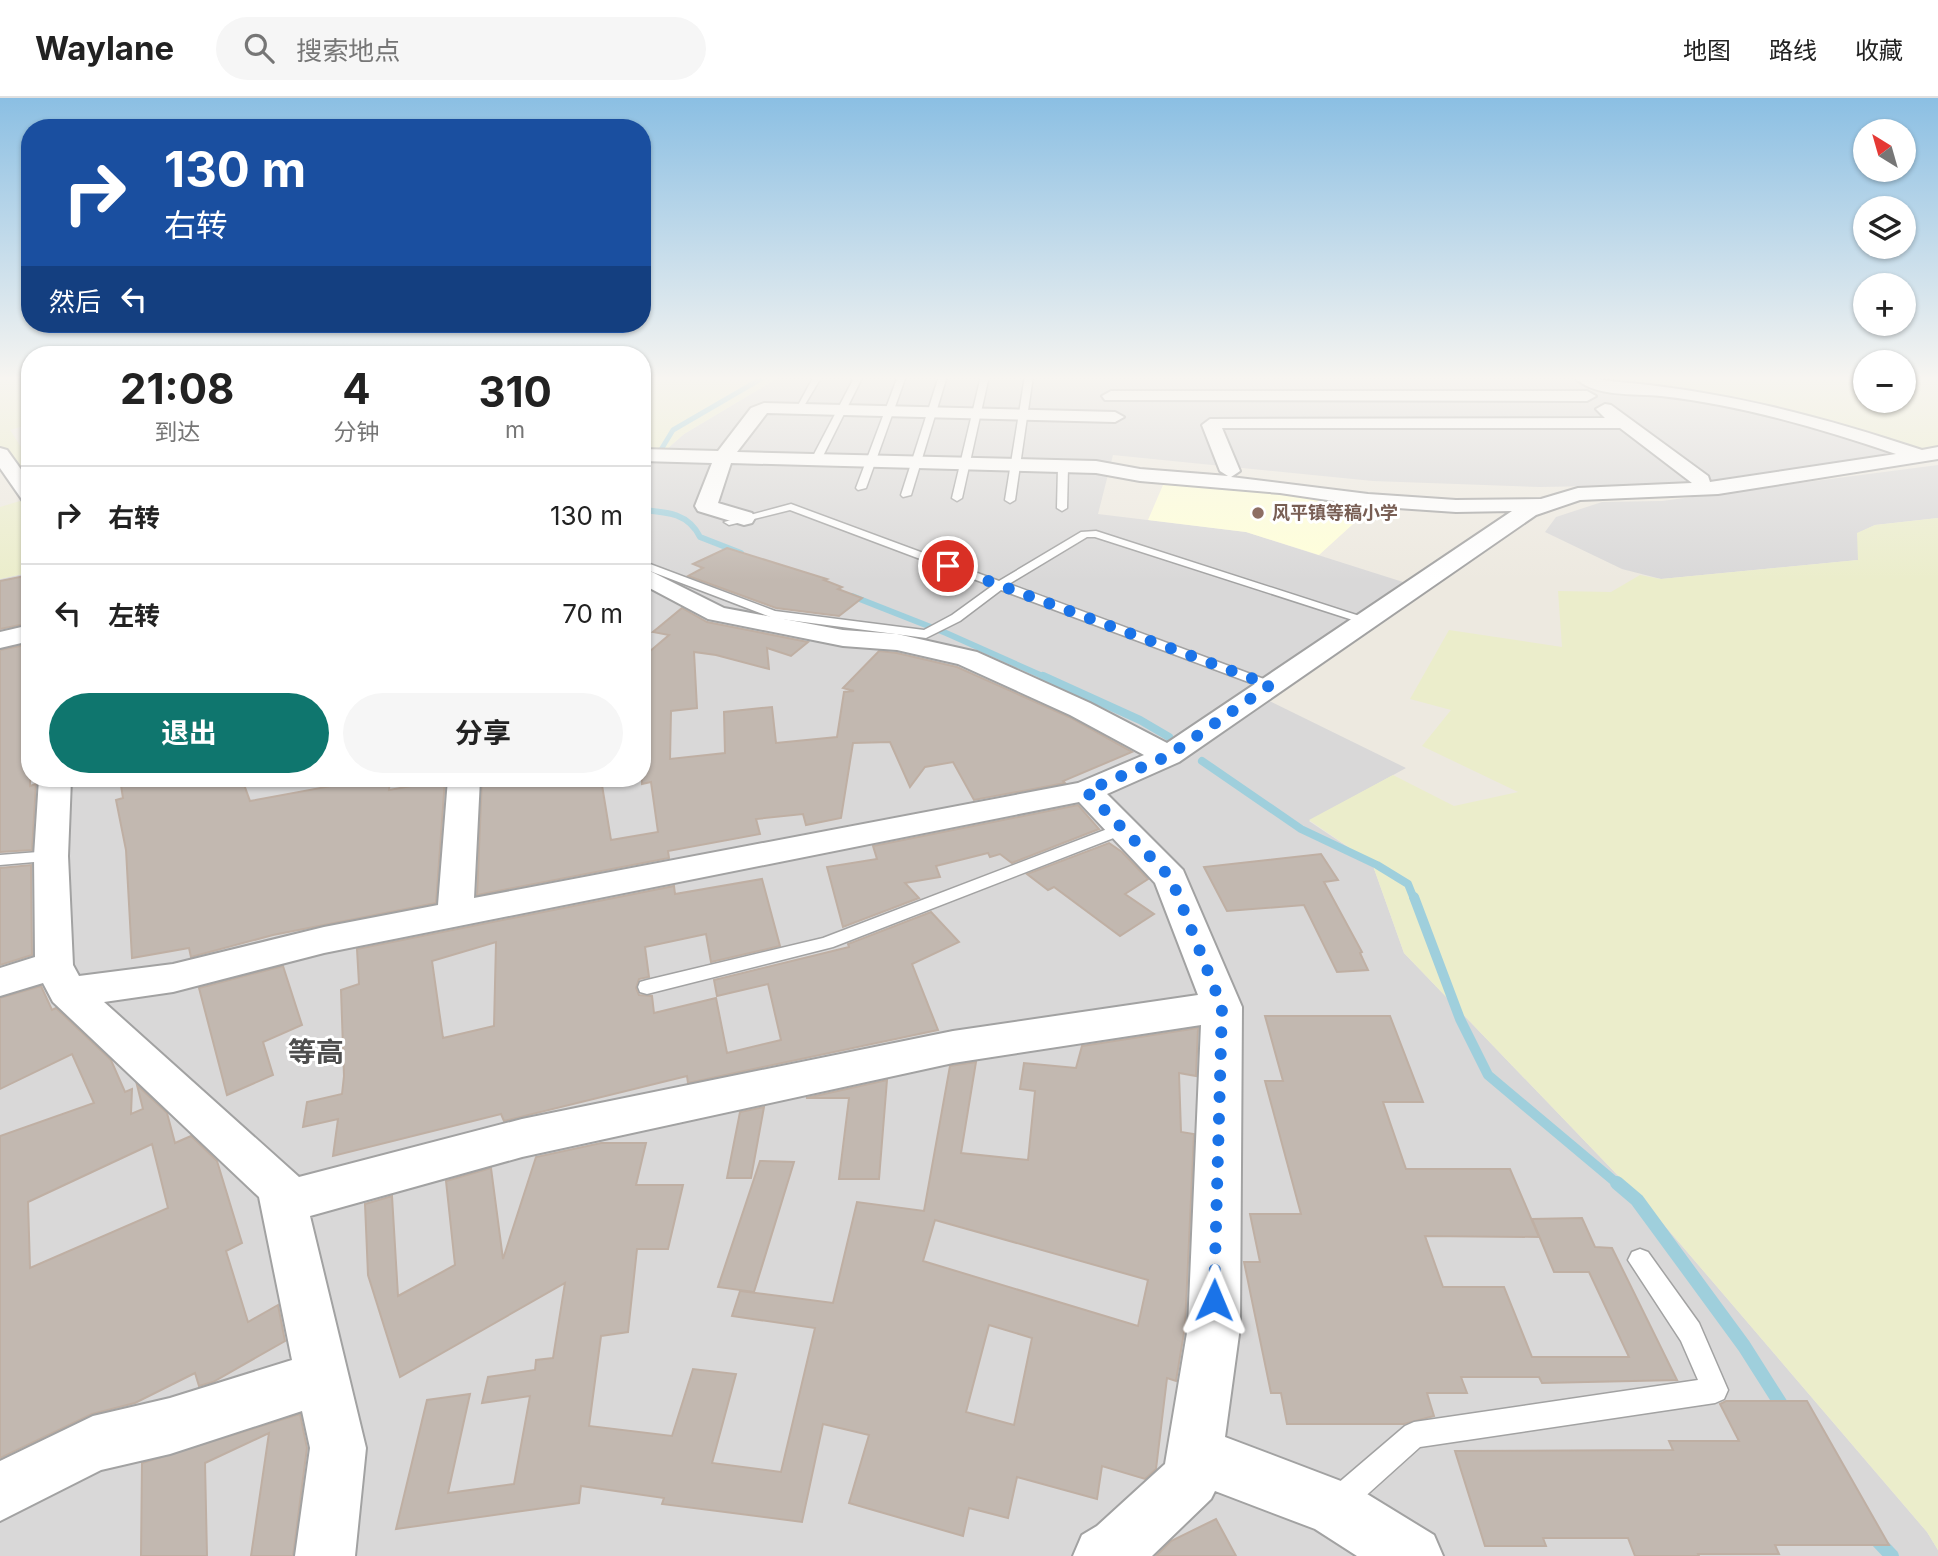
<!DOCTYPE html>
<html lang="zh">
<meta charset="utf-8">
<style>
body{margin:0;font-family:Inter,"Noto Sans SC",sans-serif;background:#f6f6f6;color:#222;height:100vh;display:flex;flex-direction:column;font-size:26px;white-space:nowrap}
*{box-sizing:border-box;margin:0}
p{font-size:23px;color:#767676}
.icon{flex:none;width:38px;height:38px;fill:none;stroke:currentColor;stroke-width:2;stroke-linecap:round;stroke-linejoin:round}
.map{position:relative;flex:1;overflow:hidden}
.drawer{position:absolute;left:21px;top:248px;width:630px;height:441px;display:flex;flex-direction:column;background:#fff;border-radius:28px;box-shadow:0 2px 5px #0004}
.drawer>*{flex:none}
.top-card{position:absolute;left:21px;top:21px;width:630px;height:214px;border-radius:28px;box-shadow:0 2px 5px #0004;background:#1a4fa0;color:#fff;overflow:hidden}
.needle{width:46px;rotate:323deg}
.fabs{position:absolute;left:1853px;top:21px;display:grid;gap:14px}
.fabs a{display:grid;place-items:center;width:63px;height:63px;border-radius:50%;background:#fff;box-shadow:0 2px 5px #0004;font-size:35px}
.pin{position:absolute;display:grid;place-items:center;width:60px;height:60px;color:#fff;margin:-30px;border:4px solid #fff;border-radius:50%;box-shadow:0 2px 7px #0007}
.me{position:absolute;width:77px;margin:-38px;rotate:1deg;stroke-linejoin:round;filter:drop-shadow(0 0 5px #0008)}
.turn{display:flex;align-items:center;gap:24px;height:147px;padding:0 28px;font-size:32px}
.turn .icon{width:91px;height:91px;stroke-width:2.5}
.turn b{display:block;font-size:49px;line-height:60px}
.then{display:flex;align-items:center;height:66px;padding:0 28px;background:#0003;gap:14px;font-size:26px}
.eta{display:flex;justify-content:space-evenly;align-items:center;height:119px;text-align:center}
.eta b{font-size:42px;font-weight:700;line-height:49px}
.action{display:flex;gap:14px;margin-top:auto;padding:14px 28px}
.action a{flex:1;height:80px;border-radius:42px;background:#0f766e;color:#fff;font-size:28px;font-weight:700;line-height:80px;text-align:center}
.action a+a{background:#f6f6f6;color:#222}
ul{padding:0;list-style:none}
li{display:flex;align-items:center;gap:21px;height:98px;padding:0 28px;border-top:2px solid #e0e0e0}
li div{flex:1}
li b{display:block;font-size:26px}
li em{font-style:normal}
header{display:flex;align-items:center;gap:42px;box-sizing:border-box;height:98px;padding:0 35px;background:#fff;border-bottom:2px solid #e0e0e0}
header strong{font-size:33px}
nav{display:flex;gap:38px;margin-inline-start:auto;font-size:24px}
.search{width:490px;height:63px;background:#f6f6f6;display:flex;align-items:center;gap:18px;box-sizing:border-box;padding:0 24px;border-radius:38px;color:#767676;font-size:26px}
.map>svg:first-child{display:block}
.residential{fill:#d9d8d8}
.education{fill:#ffffd8}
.farmland{fill:#ebedcb}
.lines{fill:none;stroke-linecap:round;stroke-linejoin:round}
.stream-far4{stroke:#9fcfdc;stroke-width:5}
.stream-far3{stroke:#9fcfdc;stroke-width:6}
.stream-far2{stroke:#9fcfdc;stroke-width:8}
.stream-far1{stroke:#9fcfdc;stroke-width:10}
.stream{stroke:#9fcfdc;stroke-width:14}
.building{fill:#c2b8b0;stroke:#bfafa3;stroke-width:2;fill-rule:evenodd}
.lane-casing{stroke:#a2a2a2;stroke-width:3}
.street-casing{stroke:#a2a2a2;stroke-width:4}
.lane{fill:#fff;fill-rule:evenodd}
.street{fill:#fff;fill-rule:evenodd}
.route{stroke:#1a73e8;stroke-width:12;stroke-dasharray:0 21.6}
.education-dot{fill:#8d6e63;stroke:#fff;stroke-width:2.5}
.labels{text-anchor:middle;stroke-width:6;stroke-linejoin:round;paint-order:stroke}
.far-education-label{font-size:18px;font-weight:bold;fill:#785e54;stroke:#fff;text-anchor:start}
.near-quarter-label{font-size:28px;font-weight:bold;fill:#4e4e4e;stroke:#fff}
</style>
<header>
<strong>Waylane</strong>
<div class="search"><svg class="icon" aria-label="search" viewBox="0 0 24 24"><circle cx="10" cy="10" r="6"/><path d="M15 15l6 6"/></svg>搜索地点</div>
<nav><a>地图</a><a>路线</a><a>收藏</a></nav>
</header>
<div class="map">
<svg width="1938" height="1458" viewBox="0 0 1938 1458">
<rect width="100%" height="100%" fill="#ede9e0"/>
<g class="residential">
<polygon points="781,278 1575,278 1795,316 1896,353 1893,359 1699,386 1540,389 1373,383 1113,357 1098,416 1246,434 1403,484 1247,592 1406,670 1309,723 1372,765 1404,855 1653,1114 1927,1434 1938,1452 1938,1458 0,1458 0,481 27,475 30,467 30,681 642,681 642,373 684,336"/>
<polygon points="1938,367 1938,420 1875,427 1858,435 1858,462 1661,481 1622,471 1545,434 1556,419 1602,404 1662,403"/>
</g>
<polygon class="education" points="1166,380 1374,407 1319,457 1246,434 1148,422"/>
<g class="farmland">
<polygon points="0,278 30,278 30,326 10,332 30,363 30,391 0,367"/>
<polygon points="642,278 781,278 684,336 642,373"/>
<polygon points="1575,278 1865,278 1866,303 1904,303 1904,278 1938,278 1938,358 1795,316"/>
<polygon points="30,400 28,475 0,481 0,409"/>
<polygon points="1938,420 1938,1452 1927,1434 1653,1114 1404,855 1372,765 1309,722 1393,677 1454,708 1518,694 1422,648 1451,612 1410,601 1449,532 1562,549 1558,493 1611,494 1640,477 1661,481 1858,462 1857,435 1875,427"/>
</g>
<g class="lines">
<polyline class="stream-far4" points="642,370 659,355 673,332 766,278"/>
<g class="stream-far3">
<path d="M642 412C667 414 688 415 700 439L741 455"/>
<polyline points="852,498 946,535 1047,580"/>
</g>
<g class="stream-far2">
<polyline points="1043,578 1140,622 1169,639"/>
<polyline points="1202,663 1301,731 1377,767 1408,786 1414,801"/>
</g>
<polyline class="stream-far1" points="1414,799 1460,921 1488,977 1619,1087"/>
<g class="stream">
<polyline points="1617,1085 1637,1102 1744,1248 1784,1311"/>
<polyline points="1874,1439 1892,1458"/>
</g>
</g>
<g class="building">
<polygon points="727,450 827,481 824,482 842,489 838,491 862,500 839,518 776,510 688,478 703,470 693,466"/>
<polygon points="30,477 30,525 0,531 0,483"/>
<polygon points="682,510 707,524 808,544 791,558 767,550 769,571 716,557 694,554 697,610 671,613 670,661 725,655 724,614 772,609 776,645 837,639 844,594 854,593 843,590 879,553 897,555 957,569 1069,619 1132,654 1063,683 1065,685 974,702 953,664 925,669 910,689 890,644 853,645 841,720 806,727 803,716 756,721 760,736 668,753 669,760 477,797 482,681 601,681 611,742 658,734 651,684 642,686 642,560 669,537 653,534"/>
<polygon points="30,546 30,688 36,686 32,752 0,754 0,552"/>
<polygon points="120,681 242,681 250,703 337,687 338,681 390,681 389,692 445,682 436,805 273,837 191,859 189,850 132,860 126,752 116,702 123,700"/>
<polygon points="1078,707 1099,731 1012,765 1000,756 990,759 988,755 936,768 940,779 905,785 919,800 843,829 827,769 877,761 873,748"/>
<polygon points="1109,745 1122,754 1148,781 1125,796 1154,816 1120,838 1054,789 1048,792 1027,776"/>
<polygon points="1321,756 1338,782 1324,784 1362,854 1360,855 1368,872 1337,874 1304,807 1227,813 1204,769"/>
<polygon points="31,767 32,857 0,867 0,770"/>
<path d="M762 781 780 848 711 864 706 836 645 849 649 879 639 881 636 890 639 897 652 898 654 915 716 900 727 955 781 942 768 886 717 898 714 882 849 849 848 846 931 814 959 844 912 866 938 932 688 985 687 978 504 1023 501 1016 333 1058 338 1021 303 1029 307 1004 342 996 344 978 341 892 359 886 357 851 674 788 675 796ZM496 844 494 928 443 940 432 863Z"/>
<polygon points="283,868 302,927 263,944 273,977 227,997 199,890"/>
<path d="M41 888 52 912 56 910 111 962 125 994 132 991 131 1016 143 1011 137 987 167 1015 175 1045 191 1038 217 1063 242 1145 226 1153 248 1224 278 1207 285 1243 213 1284 199 1288 195 1275 135 1305 92 1316 0 1360V1038L94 1005 72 956 0 991V900ZM152 1046 168 1110 30 1170 28 1104Z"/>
<polygon points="1265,918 1390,918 1423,1004 1383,1004 1406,1071 1510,1071 1539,1139 1425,1138 1443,1189 1504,1189 1532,1259 1629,1259 1589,1174 1554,1174 1532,1121 1582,1120 1595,1149 1612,1150 1677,1282 1542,1285 1539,1279 1461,1279 1467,1295 1427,1295 1434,1318 1404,1326 1287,1326 1281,1295 1271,1295 1244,1164 1260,1164 1250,1116 1301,1116 1265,983 1283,983"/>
<path d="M1198 930 1196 978 1179 975 1181 1034 1194 1036 1185 1229 1176 1283 1167 1280 1156 1371 1145 1381 1102 1368 1097 1401 1017 1379 1008 1420 969 1410 963 1438 849 1405 869 1337 823 1326 802 1424 662 1406 664 1400 581 1388 579 1405 396 1431 427 1302 470 1296 448 1395 514 1386 530 1298 482 1305 488 1279 535 1272 536 1262 553 1260 565 1185 400 1279 368 1177 365 1106 392 1098 398 1198 455 1167 446 1083 491 1070 503 1161 536 1059 601 1045H646L636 1087H683L668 1151H637L628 1234 601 1238 589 1328 672 1338 693 1271 736 1276 712 1365 781 1374 815 1230 732 1218 740 1193 833 1205 857 1104 924 1113 950 968 976 964 961 1055 1028 1062 1035 993 1020 991 1024 965 1076 970 1082 948ZM935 1122 1148 1182 1138 1228 923 1163ZM989 1227 1032 1240 1014 1327 966 1314Z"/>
<polygon points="887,982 879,1081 839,1081 849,1000 806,1000"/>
<polygon points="764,1009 751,1080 727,1080 740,1014"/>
<polygon points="760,1063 794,1064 754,1194 718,1189"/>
<polygon points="1726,1303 1807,1303 1889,1447 1775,1447 1779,1456 1698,1456 1699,1458 1635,1458 1628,1440 1543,1440 1546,1448 1485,1448 1455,1353 1673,1352 1669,1343 1739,1343 1720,1306"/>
<polygon points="300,1316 307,1350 293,1458 251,1458 269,1335 205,1365 207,1458 141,1458 142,1365"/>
<polygon points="1216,1421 1236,1458 1156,1458 1171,1443"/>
</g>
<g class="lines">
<g class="lane-casing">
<g id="lane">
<polygon points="814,278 822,278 801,313 795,313"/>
<polygon points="855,278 863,278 821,362 813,364 811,362"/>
<polygon points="898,278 906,278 866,390 858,392 856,390"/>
<polygon points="939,278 947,278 911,397 903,399 901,397"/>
<polygon points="981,278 989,278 962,400 957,403 952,400"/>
<polygon points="1025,278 1033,278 1015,402 1010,405 1005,402"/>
<polygon points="1063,366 1068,369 1067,410 1062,413 1057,410 1058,369"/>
<polygon points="791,406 999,483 1081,434 1096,433 1372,522 1370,525 1362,525 1095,439 1087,439 1009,486 1275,585 1277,588 1270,592 1001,492 960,523 926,540 773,520 642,470 642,463 775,513 924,532 952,517 992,488 790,412 729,427 724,424"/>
<polygon points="1123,725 1129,726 1131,730 1129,734 833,849 647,896 640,894 638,889 640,884 647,882 823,840"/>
<polygon points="51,753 57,754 59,758 57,762 0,767 0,757"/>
<polygon points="1640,1151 1648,1154 1699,1225 1728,1292 1724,1301 1715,1305 1420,1349 1350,1412 1340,1416 1330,1412 1326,1402 1330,1392 1405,1328 1414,1324 1698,1282 1681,1243 1628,1162 1632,1154"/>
</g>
</g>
<g class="street-casing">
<g id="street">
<path d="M1573 278C1590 278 1604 283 1620 284 1724 293 1823 319 1922 352L1938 349V361L1718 396 1580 402 1536 417 1179 664 1107 696 1183 772 1242 909 1240 1229 1225 1339 1354 1388 1434 1437 1443 1458H1357L1315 1431 1215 1393 1211 1401 1152 1458H1073L1082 1437 1097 1428 1165 1366 1188 1229 1201 927 953 965 522 1059 310 1118 366 1350 355 1458H295L310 1350 302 1313 170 1356 101 1372 0 1423V1363L93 1318 170 1300 292 1262 259 1099 53 904 43 885 0 898V870L35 859 34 758 39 681H71L68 758 73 867 79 878 173 866 324 829 438 807 448 681H480L474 800 1078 685 1144 657 1070 617 958 566 897 552 843 548 708 521 642 486V469L724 510 843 532 897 536 977 554 1090 605 1167 645 1512 413 1456 414 1368 408 1280 395 1140 383 1096 375 731 365 718 405 752 415 755 420 752 425 744 427 698 413 695 408 712 365 642 363V351L718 353 751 310 764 305 1115 314 1124 319 1115 324 767 315 737 354 1096 363 1140 371 1228 378 1220 373 1202 327 1210 321 1605 320 1596 311 1605 306 1611 307 1708 378 1710 384 1896 356C1819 330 1741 307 1661 298 1634 295 1593 300 1573 278ZM1222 330H1620L1692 385 1578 390 1541 401 1456 402 1368 396 1231 379 1240 373ZM1079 704 1155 785 1198 897 953 933 522 1021 299 1079 104 904 173 894 324 855Z"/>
<polygon points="1111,293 1587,293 1596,298 1587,303 1105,302 1102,298"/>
<polygon points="0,350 7,352 30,384 30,405 23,403 0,370"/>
<polygon points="30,527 30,543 0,550 0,534"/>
</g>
</g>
<use href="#lane" class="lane"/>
<use href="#street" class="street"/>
</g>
<linearGradient id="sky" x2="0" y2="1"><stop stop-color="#8bbfe3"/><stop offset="0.58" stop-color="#f7f5f1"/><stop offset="1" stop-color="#f7f5f1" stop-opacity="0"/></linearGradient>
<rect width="1938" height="483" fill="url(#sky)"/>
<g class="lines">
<polyline class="route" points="948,468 1270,587 1168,658 1086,693 1171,780 1222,909 1214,1202"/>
</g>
<circle class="education-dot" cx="1258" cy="415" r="7"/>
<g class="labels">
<g class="far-education-label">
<text x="1272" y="421">风平镇等稿小学</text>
</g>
<g class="near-quarter-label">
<text x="316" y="964">等高</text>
</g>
</g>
</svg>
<div class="fabs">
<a><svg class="needle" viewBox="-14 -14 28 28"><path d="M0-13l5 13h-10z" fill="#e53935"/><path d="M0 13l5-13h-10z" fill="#767676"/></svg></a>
<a><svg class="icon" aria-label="layers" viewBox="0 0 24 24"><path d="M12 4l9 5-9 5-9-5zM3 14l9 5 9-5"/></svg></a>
<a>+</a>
<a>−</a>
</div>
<div class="pin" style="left:948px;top:468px;background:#d93025"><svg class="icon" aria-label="arrive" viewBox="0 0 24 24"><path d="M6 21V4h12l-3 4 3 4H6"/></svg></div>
<svg class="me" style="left:1214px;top:1202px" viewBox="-20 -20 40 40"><path d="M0-17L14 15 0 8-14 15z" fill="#1a73e8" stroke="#fff" stroke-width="4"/></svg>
<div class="top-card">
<div class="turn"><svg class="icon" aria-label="right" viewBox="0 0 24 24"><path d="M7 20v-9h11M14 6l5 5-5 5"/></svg><div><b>130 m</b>右转</div></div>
<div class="then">然后<svg class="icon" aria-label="left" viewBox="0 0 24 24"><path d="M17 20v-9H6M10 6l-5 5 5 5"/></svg></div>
</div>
<section class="drawer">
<div class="eta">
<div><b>21:08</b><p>到达</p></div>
<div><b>4</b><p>分钟</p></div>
<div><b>310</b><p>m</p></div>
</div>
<ul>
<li><svg class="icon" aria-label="right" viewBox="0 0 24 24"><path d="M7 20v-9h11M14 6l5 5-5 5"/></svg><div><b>右转</b></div><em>130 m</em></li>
<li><svg class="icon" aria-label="left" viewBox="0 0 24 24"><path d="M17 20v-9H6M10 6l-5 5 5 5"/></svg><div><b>左转</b></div><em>70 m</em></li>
</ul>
<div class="action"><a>退出</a><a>分享</a></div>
</section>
</div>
